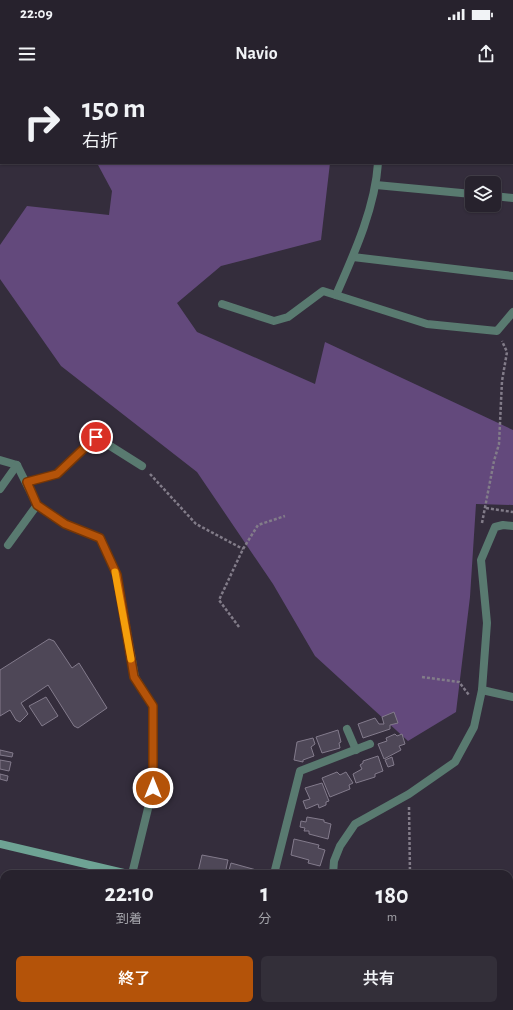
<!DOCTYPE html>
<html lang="ja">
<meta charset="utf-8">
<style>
body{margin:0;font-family:"Alegreya Sans","Noto Sans JP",sans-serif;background:#332f39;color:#f1f3f6;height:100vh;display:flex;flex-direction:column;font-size:15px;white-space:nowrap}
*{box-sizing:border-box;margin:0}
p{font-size:13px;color:#a4a4aa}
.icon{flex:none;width:22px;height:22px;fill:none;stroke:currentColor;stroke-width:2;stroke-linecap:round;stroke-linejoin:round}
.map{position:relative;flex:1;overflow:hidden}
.sheet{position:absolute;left:0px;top:790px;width:513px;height:140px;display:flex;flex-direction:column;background:#27222d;border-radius:12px 12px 0 0;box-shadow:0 1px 3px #0004,0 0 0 1px #433f49}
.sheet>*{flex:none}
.top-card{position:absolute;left:0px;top:0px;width:513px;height:84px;box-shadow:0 1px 3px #0004,0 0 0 1px #433f49;background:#27222d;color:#f1f3f6;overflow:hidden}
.controls{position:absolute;left:465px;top:96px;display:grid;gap:8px}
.controls a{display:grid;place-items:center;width:36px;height:36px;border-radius:6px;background:#27222d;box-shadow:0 1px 3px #0004,0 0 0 1px #433f49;font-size:20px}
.pin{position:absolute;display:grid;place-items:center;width:34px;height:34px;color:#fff;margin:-17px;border:2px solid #fff;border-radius:50%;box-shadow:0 1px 4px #0007}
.me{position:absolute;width:44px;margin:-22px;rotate:0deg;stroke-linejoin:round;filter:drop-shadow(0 0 3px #0008)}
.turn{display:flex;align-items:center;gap:14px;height:84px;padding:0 16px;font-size:18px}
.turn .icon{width:52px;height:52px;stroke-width:2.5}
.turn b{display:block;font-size:28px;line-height:34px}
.eta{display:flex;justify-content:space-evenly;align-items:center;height:68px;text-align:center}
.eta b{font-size:24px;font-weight:600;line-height:28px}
.action{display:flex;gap:8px;margin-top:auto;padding:8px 16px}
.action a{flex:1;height:46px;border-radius:6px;background:#b45309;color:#fff;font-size:16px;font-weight:600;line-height:46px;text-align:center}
.action a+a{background:#332f39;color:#f1f3f6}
.status{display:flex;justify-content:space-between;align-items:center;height:28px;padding:0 20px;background:#27222d;direction:ltr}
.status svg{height:11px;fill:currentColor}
header{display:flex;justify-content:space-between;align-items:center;height:52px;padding:0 16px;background:#27222d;font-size:18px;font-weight:600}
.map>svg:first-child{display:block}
.green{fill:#63497c}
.building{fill:#4e4757;stroke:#837b8c}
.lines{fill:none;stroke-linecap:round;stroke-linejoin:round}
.path{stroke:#827c89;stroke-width:2.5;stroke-dasharray:3 2;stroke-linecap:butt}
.lane{stroke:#597a70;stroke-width:8}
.street{stroke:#597a70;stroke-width:8}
.secondary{stroke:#6ea394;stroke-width:8}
.route-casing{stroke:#753606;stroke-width:10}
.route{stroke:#b45309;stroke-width:7}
.slow{stroke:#f59e0b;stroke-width:7}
</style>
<div class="status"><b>22:09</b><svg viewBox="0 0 49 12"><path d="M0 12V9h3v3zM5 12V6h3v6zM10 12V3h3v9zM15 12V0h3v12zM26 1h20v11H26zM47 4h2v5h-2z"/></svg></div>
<header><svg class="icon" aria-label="menu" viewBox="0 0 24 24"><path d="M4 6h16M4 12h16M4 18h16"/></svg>Navio<svg class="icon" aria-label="share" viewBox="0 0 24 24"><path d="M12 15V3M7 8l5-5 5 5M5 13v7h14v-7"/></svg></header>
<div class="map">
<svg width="513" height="930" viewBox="0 0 513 930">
<rect width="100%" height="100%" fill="#342d3c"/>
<g class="green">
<rect x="52" y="0" width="241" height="1"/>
<polygon points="97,83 330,83 321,160 221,186 177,223 197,252 315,304 325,262 513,350 513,425 476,424 470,517 456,632 408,661 315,576 273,504 197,392 61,286 0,199 0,165 27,126 109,135 112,111"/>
</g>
<g class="building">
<polygon points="49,559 54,561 72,588 79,583 107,628 78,648 74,646 48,605 21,623 28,634 20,642 16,640 10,630 0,636 0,590"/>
<polygon points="46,617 58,636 42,646 29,626"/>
<polygon points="394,632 398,643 390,645 390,649 363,658 358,644 375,638 379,644 384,644 382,637"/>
<polygon points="338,650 341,662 339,663 340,668 322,673 316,657"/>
<polygon points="395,654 397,656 402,654 405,664 399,666 401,670 384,679 378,664 387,661 386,658"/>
<polygon points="313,658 315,664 311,667 314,676 303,680 303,682 294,680 297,662"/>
<polygon points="0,670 13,673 12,677 0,675"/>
<polygon points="378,676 383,691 375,694 375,697 356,703 353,694 362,689 360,685 363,683 363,681"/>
<polygon points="392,677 394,685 388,687 385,680"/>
<polygon points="0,680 11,682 9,691 0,689"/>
<polygon points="337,692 340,695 346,692 353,703 349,705 350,709 330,717 322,698"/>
<polygon points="0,694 8,696 7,701 0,699"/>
<polygon points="322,703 329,721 326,722 326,725 319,728 318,724 306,729 303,721 310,719 305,708"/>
<polygon points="307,737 324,740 324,742 331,744 328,759 309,754 309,751 304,751 305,748 300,747 301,741 306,742"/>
<polygon points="294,759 319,765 318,768 325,770 320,786 308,783 309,780 291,775"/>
<polygon points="202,775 228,780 225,794 198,792"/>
<polygon points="231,783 260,791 259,794 228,794"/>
<polygon points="302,790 316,794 301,794"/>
<polygon points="0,925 4,926 22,930 0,930"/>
<polygon points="191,926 198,926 208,928 208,930 191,930"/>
<polygon points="214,926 237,926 240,927 239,930 213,930"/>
<polygon points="276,926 301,926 299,930 275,930"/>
<polygon points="304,926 332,926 331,930 303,930"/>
<rect x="353" y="926" width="24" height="4"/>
<polygon points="467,926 468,928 473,926 475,930 461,930"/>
</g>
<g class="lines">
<g class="path">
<polyline points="150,394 196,444 243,469"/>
<polyline points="486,428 513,432"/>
<polyline points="482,443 494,381 499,364 502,301 507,272 502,261"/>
<polyline points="239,547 219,520 243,469 258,445 285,436"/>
<polyline points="422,597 459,602 469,615"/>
<polyline points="409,727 410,794"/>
</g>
<polyline class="lane" points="482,610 513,617"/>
<g class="street">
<polyline points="352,1 352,0"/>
<polyline points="512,45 513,45"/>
<polyline points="376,105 472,114"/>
<polyline points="494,116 513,118"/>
<polyline points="353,177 513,196"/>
<path d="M336 215C354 174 375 128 378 83"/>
<polyline points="222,224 274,241 288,237 323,211 427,244 497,251 513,232"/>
<polyline points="0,380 17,385 37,425 65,444 100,458 117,495 135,597 153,626 153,708 132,794"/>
<polyline points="27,402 57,394 96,357 142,386"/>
<polyline points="0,409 17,385"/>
<polyline points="8,465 37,425"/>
<polyline points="347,649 356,670"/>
<polyline points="274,794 300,691 370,664"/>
<polyline points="333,794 334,781 340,766 355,744 409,714 455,682 474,647 482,610 487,543 481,480 495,447 503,445 513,446"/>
<polyline points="490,926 493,930"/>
<polyline points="253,930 254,926"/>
<polyline points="340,930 341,926"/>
</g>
<g class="secondary">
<polyline points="8,1 8,0"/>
<polyline points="0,23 1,20"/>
<polyline points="0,764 128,794"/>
<polyline points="157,930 158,926"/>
</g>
</g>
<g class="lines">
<g class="route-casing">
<polyline id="route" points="96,357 57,394 27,402 37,425 65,444 100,458 117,495 134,597 153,626 153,708"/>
</g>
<use href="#route" class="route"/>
<polyline class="slow" points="115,492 131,579"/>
</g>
</svg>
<div class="controls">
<a><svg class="icon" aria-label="layers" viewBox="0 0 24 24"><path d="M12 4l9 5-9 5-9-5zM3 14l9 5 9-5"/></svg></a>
</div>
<div class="pin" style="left:96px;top:357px;background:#d93025"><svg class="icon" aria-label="arrive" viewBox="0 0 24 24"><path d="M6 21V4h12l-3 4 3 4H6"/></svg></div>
<svg class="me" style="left:153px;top:708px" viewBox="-20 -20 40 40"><circle r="17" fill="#b45309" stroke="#fff" stroke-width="3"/><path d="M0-11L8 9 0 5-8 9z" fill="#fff"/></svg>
<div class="top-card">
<div class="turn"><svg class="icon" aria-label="right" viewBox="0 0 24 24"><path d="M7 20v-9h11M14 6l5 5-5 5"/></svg><div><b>150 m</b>右折</div></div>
</div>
<section class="sheet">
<div class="eta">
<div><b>22:10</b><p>到着</p></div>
<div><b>1</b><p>分</p></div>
<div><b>180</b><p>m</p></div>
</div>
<div class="action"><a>終了</a><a>共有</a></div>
</section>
</div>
